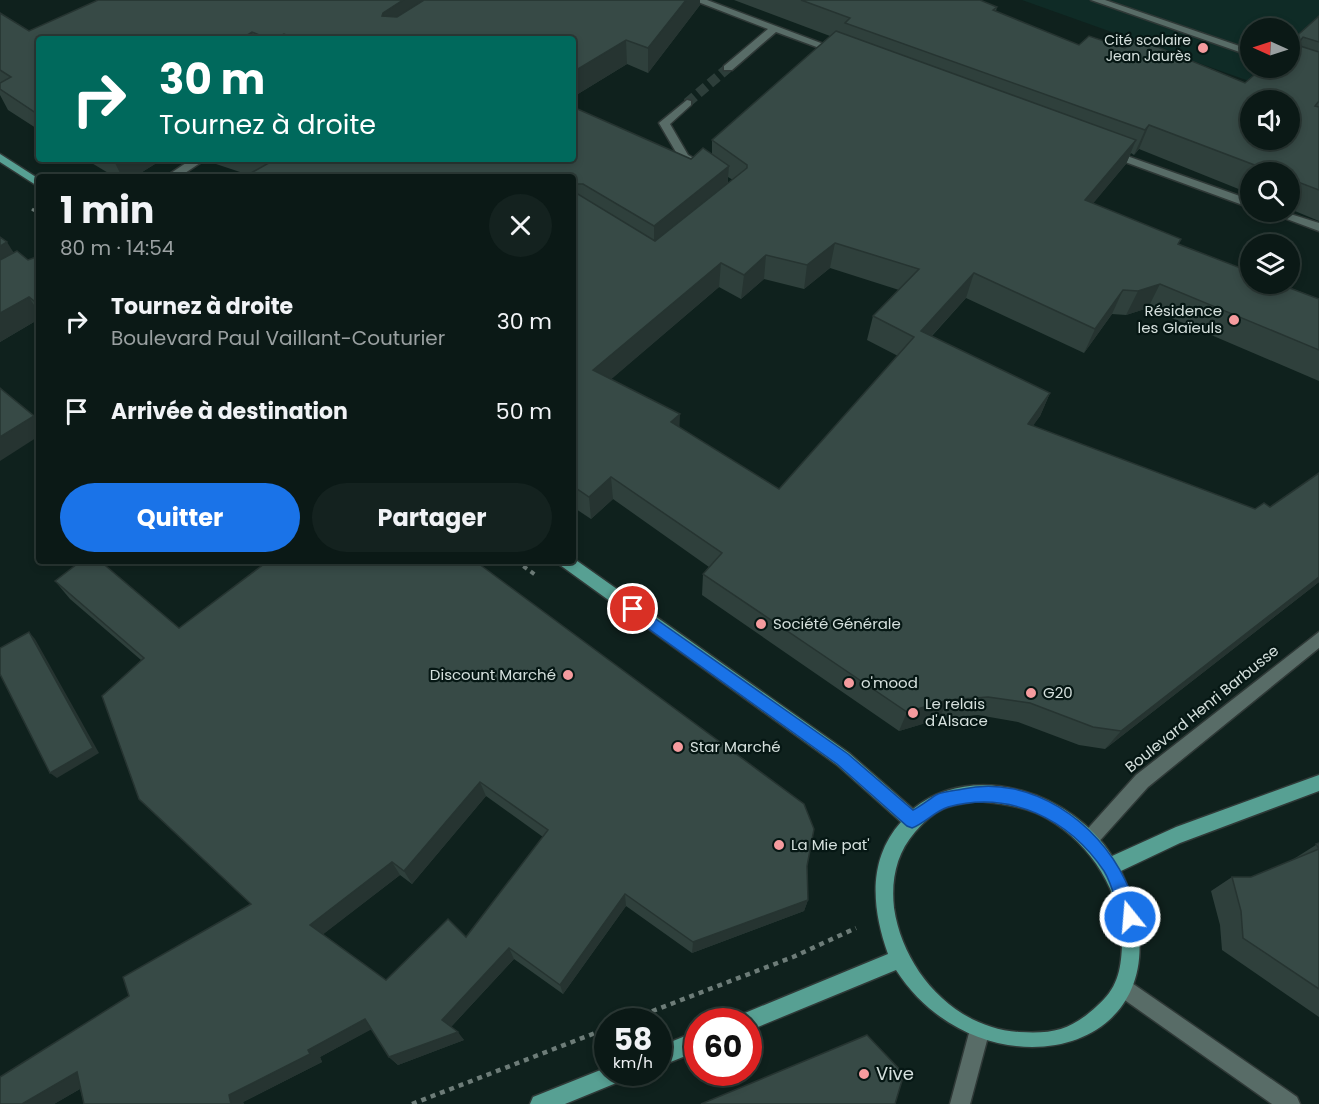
<!DOCTYPE html>
<html lang="fr">
<meta charset="utf-8">
<style>
body{margin:0;font-family:Poppins,sans-serif;background:#14221f;color:#f1f3f6;height:100vh;display:flex;flex-direction:column;font-size:22px;white-space:nowrap}
*{box-sizing:border-box;margin:0}
p{font-size:20px;color:#9aa0a1}
.icon{flex:none;width:33px;height:33px;fill:none;stroke:currentColor;stroke-width:2;stroke-linecap:round;stroke-linejoin:round}
.map{position:relative;flex:1;overflow:hidden}
.drawer{position:absolute;left:36px;top:174px;width:540px;height:390px;display:flex;flex-direction:column;background:#0b1916;border-radius:6px;box-shadow:0 3px 9px #0003,0 0 0 2px #2b3835}
.drawer>*{flex:none}
.banner{position:absolute;left:36px;top:36px;width:540px;height:126px;border-radius:6px;box-shadow:0 3px 9px #0003,0 0 0 2px #2b3835;background:#00695c;color:#fff;overflow:hidden}
.needle{width:39px;rotate:273deg}
.tools{position:absolute;left:1240px;top:18px;display:grid;gap:12px}
.tools a{display:grid;place-items:center;width:60px;height:60px;border-radius:50%;background:#0b1916;box-shadow:0 3px 9px #0003,0 0 0 2px #2b3835;font-size:30px}
.speed{position:absolute;left:594px;top:1008px;display:flex;gap:12px;font-size:30px;font-weight:700;text-align:center}
.speed>*{display:grid;place-content:center;width:78px;height:78px;border-radius:50%;background:#0b1916;box-shadow:0 3px 9px #0003,0 0 0 2px #2b3835;line-height:1}
.speed small{font-size:15px;font-weight:400}
.speed .limit{border:9px solid #d22;background:#fff;color:#111}
.pin{position:absolute;display:grid;place-items:center;width:51px;height:51px;color:#fff;margin:-26px;border:3px solid #fff;border-radius:50%;box-shadow:0 2px 6px #0007}
.me{position:absolute;width:66px;margin:-33px;rotate:343deg;stroke-linejoin:round;filter:drop-shadow(0 0 4px #0008)}
.turn{display:flex;align-items:center;gap:21px;height:126px;padding:0 24px;font-size:27px}
.turn .icon{width:78px;height:78px;stroke-width:2.5}
.turn b{display:block;font-size:42px;line-height:51px}
.round{display:grid;place-items:center;flex:none;width:63px;height:63px;border-radius:32px;background:#14221f}
.overview{display:flex;align-items:center;justify-content:space-between;height:102px;padding:0 24px}
h1{font-size:36px;font-weight:700;line-height:45px}
.cta{display:flex;gap:12px;margin-top:auto;padding:12px 24px}
.cta a{flex:1;height:69px;border-radius:36px;background:#1a73e8;color:#fff;font-size:24px;font-weight:700;line-height:69px;text-align:center}
.cta a+a{background:#14221f;color:#f1f3f6}
ul{padding:0;list-style:none}
li{display:flex;align-items:center;gap:18px;height:90px;padding:0 24px}
li div{flex:1}
li b{display:block;font-size:22px}
li em{font-style:normal}
.map>svg:first-child{display:block}
.built{fill:#0f2b26;fill-rule:evenodd}
.lines{fill:none;stroke-linecap:round;stroke-linejoin:round}
.minor-tunnel{stroke:#2d3e3a;stroke-width:10;stroke-dasharray:10 5;stroke-linecap:butt}
.minor-casing{stroke:#2f3937;stroke-width:3}
.major-casing{stroke:#2f3937;stroke-width:3}
.path-far2{stroke:#6d7c78;stroke-width:3;stroke-dasharray:3 3;stroke-linecap:butt}
.path-far1{stroke:#6d7c78;stroke-width:4;stroke-dasharray:4.5 4.5;stroke-linecap:butt}
.path{stroke:#6d7c78;stroke-width:4.5;stroke-dasharray:5 5;stroke-linecap:butt}
.minor{fill:#586c67;fill-rule:evenodd}
.major{fill:#57a093;fill-rule:evenodd}
.wall{fill:#2f403c;fill-rule:evenodd}
.shaded-wall{fill:#263431}
.building{fill:#374a46;stroke:#263431;stroke-width:1.5;fill-rule:evenodd}
.route{fill:#1a73e8;stroke:#114b97;stroke-width:1.5}
.poi-dot{fill:#f59b9e;stroke:#061714;stroke-width:2}
.labels{text-anchor:middle;stroke-width:4.5;stroke-linejoin:round;paint-order:stroke}
.far-poi-label{font-size:14px;fill:#d5e0dd;stroke:#061714;text-anchor:end}
.poi-label{font-size:15px;fill:#d5e0dd;stroke:#061714;text-anchor:start}
.street-label{font-size:15px;fill:#d5e0dd;stroke:#061714}
.near-poi-label{font-size:18px;fill:#d5e0dd;stroke:#061714;text-anchor:start}
</style>
<div class="map">
<svg width="1319" height="1104" viewBox="0 0 1319 1104">
<rect width="100%" height="100%" fill="#0f211d"/>
<path class="built" d="M1022 0H1319V106ZM1251 28H1290V68H1251Z"/>
<g class="lines">
<polyline class="minor-tunnel" points="687,103 728,68"/>
<g class="minor-casing">
<g id="minor">
<polygon points="693,0 707,0 842,51 833,53 776,32 732,70 724,70 724,66 768,29"/>
<polygon points="1091,0 1105,0 1251,50 1251,56"/>
<polygon points="687,100 691,101 691,105 670,124 688,155 706,165 700,168 680,159 659,123"/>
<polygon points="1110,150 1251,200 1251,208 1106,155 1106,151"/>
<polygon points="192,159 206,159 179,177 165,177"/>
<polygon points="1268,212 1284,212 1319,223 1319,231"/>
<polygon points="1319,632 1319,648 1148,787 1095,846 1089,849 1083,846 1080,840 1083,834 1136,775"/>
<polygon points="1126,979 1297,1097 1300,1104 1272,1104 1119,996 1116,989 1119,982"/>
<polygon points="979,1023 986,1026 989,1033 970,1104 950,1104 969,1033 972,1026"/>
</g>
</g>
<g class="major-casing">
<g id="major">
<polygon points="0,154 39,179 39,187 0,162"/>
<path d="M573 558 849 753 913 809C974 759 1074 794 1112 856L1176 827 1319 775V791L1180 843 1121 871C1205 1058 982 1104 896 970L748 1031V1022H737L740 1015 888 954C872 909 867 860 901 822L837 765 560 565 557 561H573ZM978 801C1002 804 1027 806 1048 819 1092 845 1123 894 1122 946 1121 971 1117 989 1097 1006 1071 1030 1054 1034 1019 1032 954 1028 903 970 894 908 891 880 896 854 915 832 923 823 932 814 943 809 953 804 966 803 978 801Z"/>
<polygon points="698,1031 698,1051 658,1067 658,1047"/>
<polygon points="608,1067 608,1072 629,1072 626,1079 565,1104 530,1104 533,1097"/>
</g>
</g>
<polyline class="path-far2" points="32,209 39,214"/>
<polyline class="path-far1" points="516,561 537,576"/>
<g class="path">
<polyline points="624,1022 793,957 856,928"/>
<polyline points="412,1104 608,1028"/>
</g>
<use href="#minor" class="minor"/>
<use href="#major" class="major"/>
</g>
<g class="wall">
<polygon points="98,0 700,0 700,5 648,73 627,64 573,97 573,39 39,39 39,130 8,110 0,95 0,13 29,31"/>
<path d="M734 0H980L997 7 996 11 1079 45 1125 48 1245 83 1319 16V221L1290 209V172H1251V194L1139 149 1134 155 1131 153 1126 164 1093 203 1179 244 1319 299V381L1148 308 1126 315 1112 314 1084 353 966 298 932 336 1050 393 1040 416 1033 425 1319 582 1105 749 1079 745 1018 722 978 715 939 719 899 731 702 595 703 574 709 567 613 499 591 519 573 507V177L249 175 207 161 206 159H691L712 154V140L830 36ZM728 177 733 180 728 183ZM830 268 899 290 873 316 867 340 898 356 779 489 679 427 611 379 719 287 741 299 764 279 804 289Z"/>
<polygon points="85,159 163,159 134,177 115,177"/>
<polygon points="0,237 14,253 28,260 39,256 39,319 0,342"/>
<path d="M55 581 179 628 807 866 808 900 804 911 692 953 626 906 563 994 514 959 451 1027 464 1040 398 1065 389 1057 371 1029 320 1057 322 1062 243 1102 244 1104H84L80 1089 54 1104H0L129 996 251 904 141 660 70 599ZM486 796 543 837 466 937 386 980 323 934 400 875 412 884Z"/>
<polygon points="1319,843 1319,1017 1222,950 1220,925 1211,891 1232,877 1251,877 1292,860"/>
</g>
<g class="shaded-wall">
<polygon points="403,0 446,0 388,37 382,16 383,13"/>
<polygon points="686,0 700,0 700,5 648,73 648,48"/>
<polygon points="252,32 254,39 241,39"/>
<polygon points="284,34 285,39 274,39"/>
<polygon points="626,40 627,64 573,97 573,72"/>
<polygon points="1149,125 1139,149 1134,155 1145,130"/>
<polygon points="1136,140 1126,164 1076,224 1085,200"/>
<polygon points="113,159 163,159 134,177 122,177"/>
<polygon points="729,166 727,191 654,250 654,226"/>
<polygon points="577,184 579,208 573,212 573,186"/>
<polygon points="7,242 20,263 0,274 0,246"/>
<polygon points="835,243 830,268 804,289 807,265"/>
<polygon points="766,255 764,279 741,299 744,275"/>
<polygon points="721,263 719,287 594,394 593,370"/>
<polygon points="974,273 966,298 914,355 921,331"/>
<polygon points="1160,284 1148,308 1126,315 1138,291"/>
<polygon points="1123,290 1112,314 1084,353 1095,329"/>
<polygon points="29,297 39,313 39,319 0,342 0,313"/>
<polygon points="1050,393 1040,416 1018,447 1028,424"/>
<polygon points="680,414 679,438 671,422"/>
<polygon points="34,416 39,424 39,436 0,461 0,437"/>
<polygon points="611,477 613,499 591,519 589,497"/>
<polygon points="1319,577 1319,582 1105,749 1121,731"/>
<polygon points="29,632 35,639 99,753 57,778 50,773"/>
<polygon points="948,700 939,719 899,731 907,712"/>
<polygon points="480,782 486,796 412,884 404,871"/>
<polygon points="392,862 400,875 321,936 310,925"/>
<polygon points="625,894 626,906 563,994 560,985"/>
<polygon points="808,900 804,911 692,953 693,942"/>
<polygon points="509,948 514,959 449,1029 442,1020"/>
<polygon points="365,1019 374,1028 320,1057 322,1062 243,1102 244,1104 231,1104 229,1095 308,1050"/>
<polygon points="458,1032 464,1040 398,1065 389,1057"/>
<polygon points="77,1072 97,1079 54,1104 22,1104"/>
</g>
<g class="building">
<polygon points="98,0 403,0 383,13 382,16 397,17 424,0 686,0 648,48 626,40 573,72 573,39 295,39 284,34 274,39 269,39 252,32 241,39 39,39 39,115 0,89 0,83 11,77 0,70 0,13 29,31"/>
<path d="M801 0H980L997 7 993 10 1079 45 1089 36 1125 48 1136 38 1245 83 1262 68H1290V42L1319 16V42L1303 37 1297 45 1319 52V101L1315 106 1319 107V190L1290 179V172H1273L1149 125 1145 130 845 23 850 18ZM1251 100H1290V140H1251Z"/>
<path d="M836 31 1136 140 1085 200 1181 239 1178 244 1251 272V284H1279L1319 299V350L1160 284 1138 291 1123 290 1095 329 974 273 921 331 1050 393 1028 424 1255 509 1264 503 1270 507 1319 473V577L1121 731 1093 727 1030 703 988 697 948 700 907 712 703 574 722 553 611 477 589 497 573 486V191L655 241 747 168V165L712 140ZM835 243 919 269 873 316 914 337 779 489 671 422 680 414 593 370 721 263 744 275 766 255 807 265Z"/>
<polygon points="573,107 691,159 703,148 729,166 654,226 583,184 577,184 573,186 573,177 244,177 274,160 269,159 573,159"/>
<polygon points="0,237 7,242 0,246"/>
<polygon points="17,251 28,260 39,256 39,305 29,297 0,313 0,260"/>
<polygon points="0,388 34,416 0,437"/>
<path d="M81 561H100L179 628 268 561H475L804 804 814 829 807 866 808 900 693 942 625 894 560 985 509 948 442 1020 458 1032 389 1057 365 1019 308 1050 310 1054 229 1095 231 1104H84L77 1072 22 1104H0V1077L129 996 123 977 251 904 139 799 102 696 144 658 55 581ZM480 782 548 830 466 937 448 919 386 980 310 925 392 862 404 871Z"/>
<polygon points="29,632 93,748 50,773 0,674 0,648"/>
<polygon points="1319,843 1319,989 1243,938 1241,911 1232,877 1251,877 1319,849 1316,844"/>
<polygon points="867,1035 904,1074 895,1104 701,1104"/>
</g>
<path class="route" d="M633 603 848 754 913 810C921 806 928 800 936 795 944 791 954 791 963 789 1030 774 1098 822 1125 880 1131 893 1141 909 1136 923L1130 926 1123 923C1116 906 1114 887 1104 871 1069 819 1010 790 948 807 935 811 925 823 912 828L907 826 837 764 628 614V605Z"/>
<g class="poi-dot">
<circle cx="1203" cy="48" r="6"/>
<circle cx="1234" cy="320" r="6"/>
<circle cx="761" cy="624" r="6"/>
<circle cx="568" cy="675" r="6"/>
<circle cx="849" cy="683" r="6"/>
<circle cx="1031" cy="693" r="6"/>
<circle cx="913" cy="713" r="6"/>
<circle cx="678" cy="747" r="6"/>
<circle cx="779" cy="845" r="6"/>
<circle cx="864" cy="1074" r="6"/>
</g>
<g class="labels">
<g class="far-poi-label">
<text x="1191" y="45">Cité scolaire<tspan x="1191" dy="16">Jean Jaurès</tspan></text>
</g>
<g class="poi-label">
<text x="1222" y="316" text-anchor="end">Résidence<tspan x="1222" dy="17">les Glaïeuls</tspan></text>
<text x="773" y="629">Société Générale</text>
<text x="556" y="680" text-anchor="end">Discount Marché</text>
<text x="861" y="688">o'mood</text>
<text x="1043" y="698">G20</text>
<text x="925" y="709">Le relais<tspan x="925" dy="17">d'Alsace</tspan></text>
<text x="690" y="752">Star Marché</text>
<text x="791" y="850">La Mie pat'</text>
</g>
<g class="street-label">
<text transform="translate(1202 709) rotate(-39)" y="5">Boulevard Henri Barbusse</text>
</g>
<g class="near-poi-label">
<text x="876" y="1080">Vive</text>
</g>
</g>
</svg>
<div class="tools">
<a><svg class="needle" viewBox="-14 -14 28 28"><path d="M0-13l5 13h-10z" fill="#e53935"/><path d="M0 13l5-13h-10z" fill="#9aa0a1"/></svg></a>
<a><svg class="icon" aria-label="sound" viewBox="0 0 24 24"><path d="M4 9h4l5-4v14l-5-4H4zM17 9q2 3 0 6"/></svg></a>
<a><svg class="icon" aria-label="search" viewBox="0 0 24 24"><circle cx="10" cy="10" r="6"/><path d="M15 15l6 6"/></svg></a>
<a><svg class="icon" aria-label="layers" viewBox="0 0 24 24"><path d="M12 4l9 5-9 5-9-5zM3 14l9 5 9-5"/></svg></a>
</div>
<div class="speed"><div>58<small>km/h</small></div><div class="limit">60</div></div>
<div class="pin" style="left:633px;top:609px;background:#d93025"><svg class="icon" aria-label="arrive" viewBox="0 0 24 24"><path d="M6 21V4h12l-3 4 3 4H6"/></svg></div>
<svg class="me" style="left:1130px;top:917px" viewBox="-20 -20 40 40"><circle r="17" fill="#1a73e8" stroke="#fff" stroke-width="3"/><path d="M0-11L8 9 0 5-8 9z" fill="#fff"/></svg>
<div class="banner">
<div class="turn"><svg class="icon" aria-label="right" viewBox="0 0 24 24"><path d="M7 20v-9h11M14 6l5 5-5 5"/></svg><div><b>30 m</b>Tournez à droite</div></div>
</div>
<section class="drawer">
<div class="overview"><div><h1>1 min</h1><p>80 m · 14:54</p></div><a class="round"><svg class="icon" aria-label="close" viewBox="0 0 24 24"><path d="M6 6l12 12M18 6L6 18"/></svg></a></div>
<ul>
<li><svg class="icon" aria-label="right" viewBox="0 0 24 24"><path d="M7 20v-9h11M14 6l5 5-5 5"/></svg><div><b>Tournez à droite</b><p>Boulevard Paul Vaillant-Couturier</p></div><em>30 m</em></li>
<li><svg class="icon" aria-label="arrive" viewBox="0 0 24 24"><path d="M6 21V4h12l-3 4 3 4H6"/></svg><div><b>Arrivée à destination</b></div><em>50 m</em></li>
</ul>
<div class="cta"><a>Quitter</a><a>Partager</a></div>
</section>
</div>
